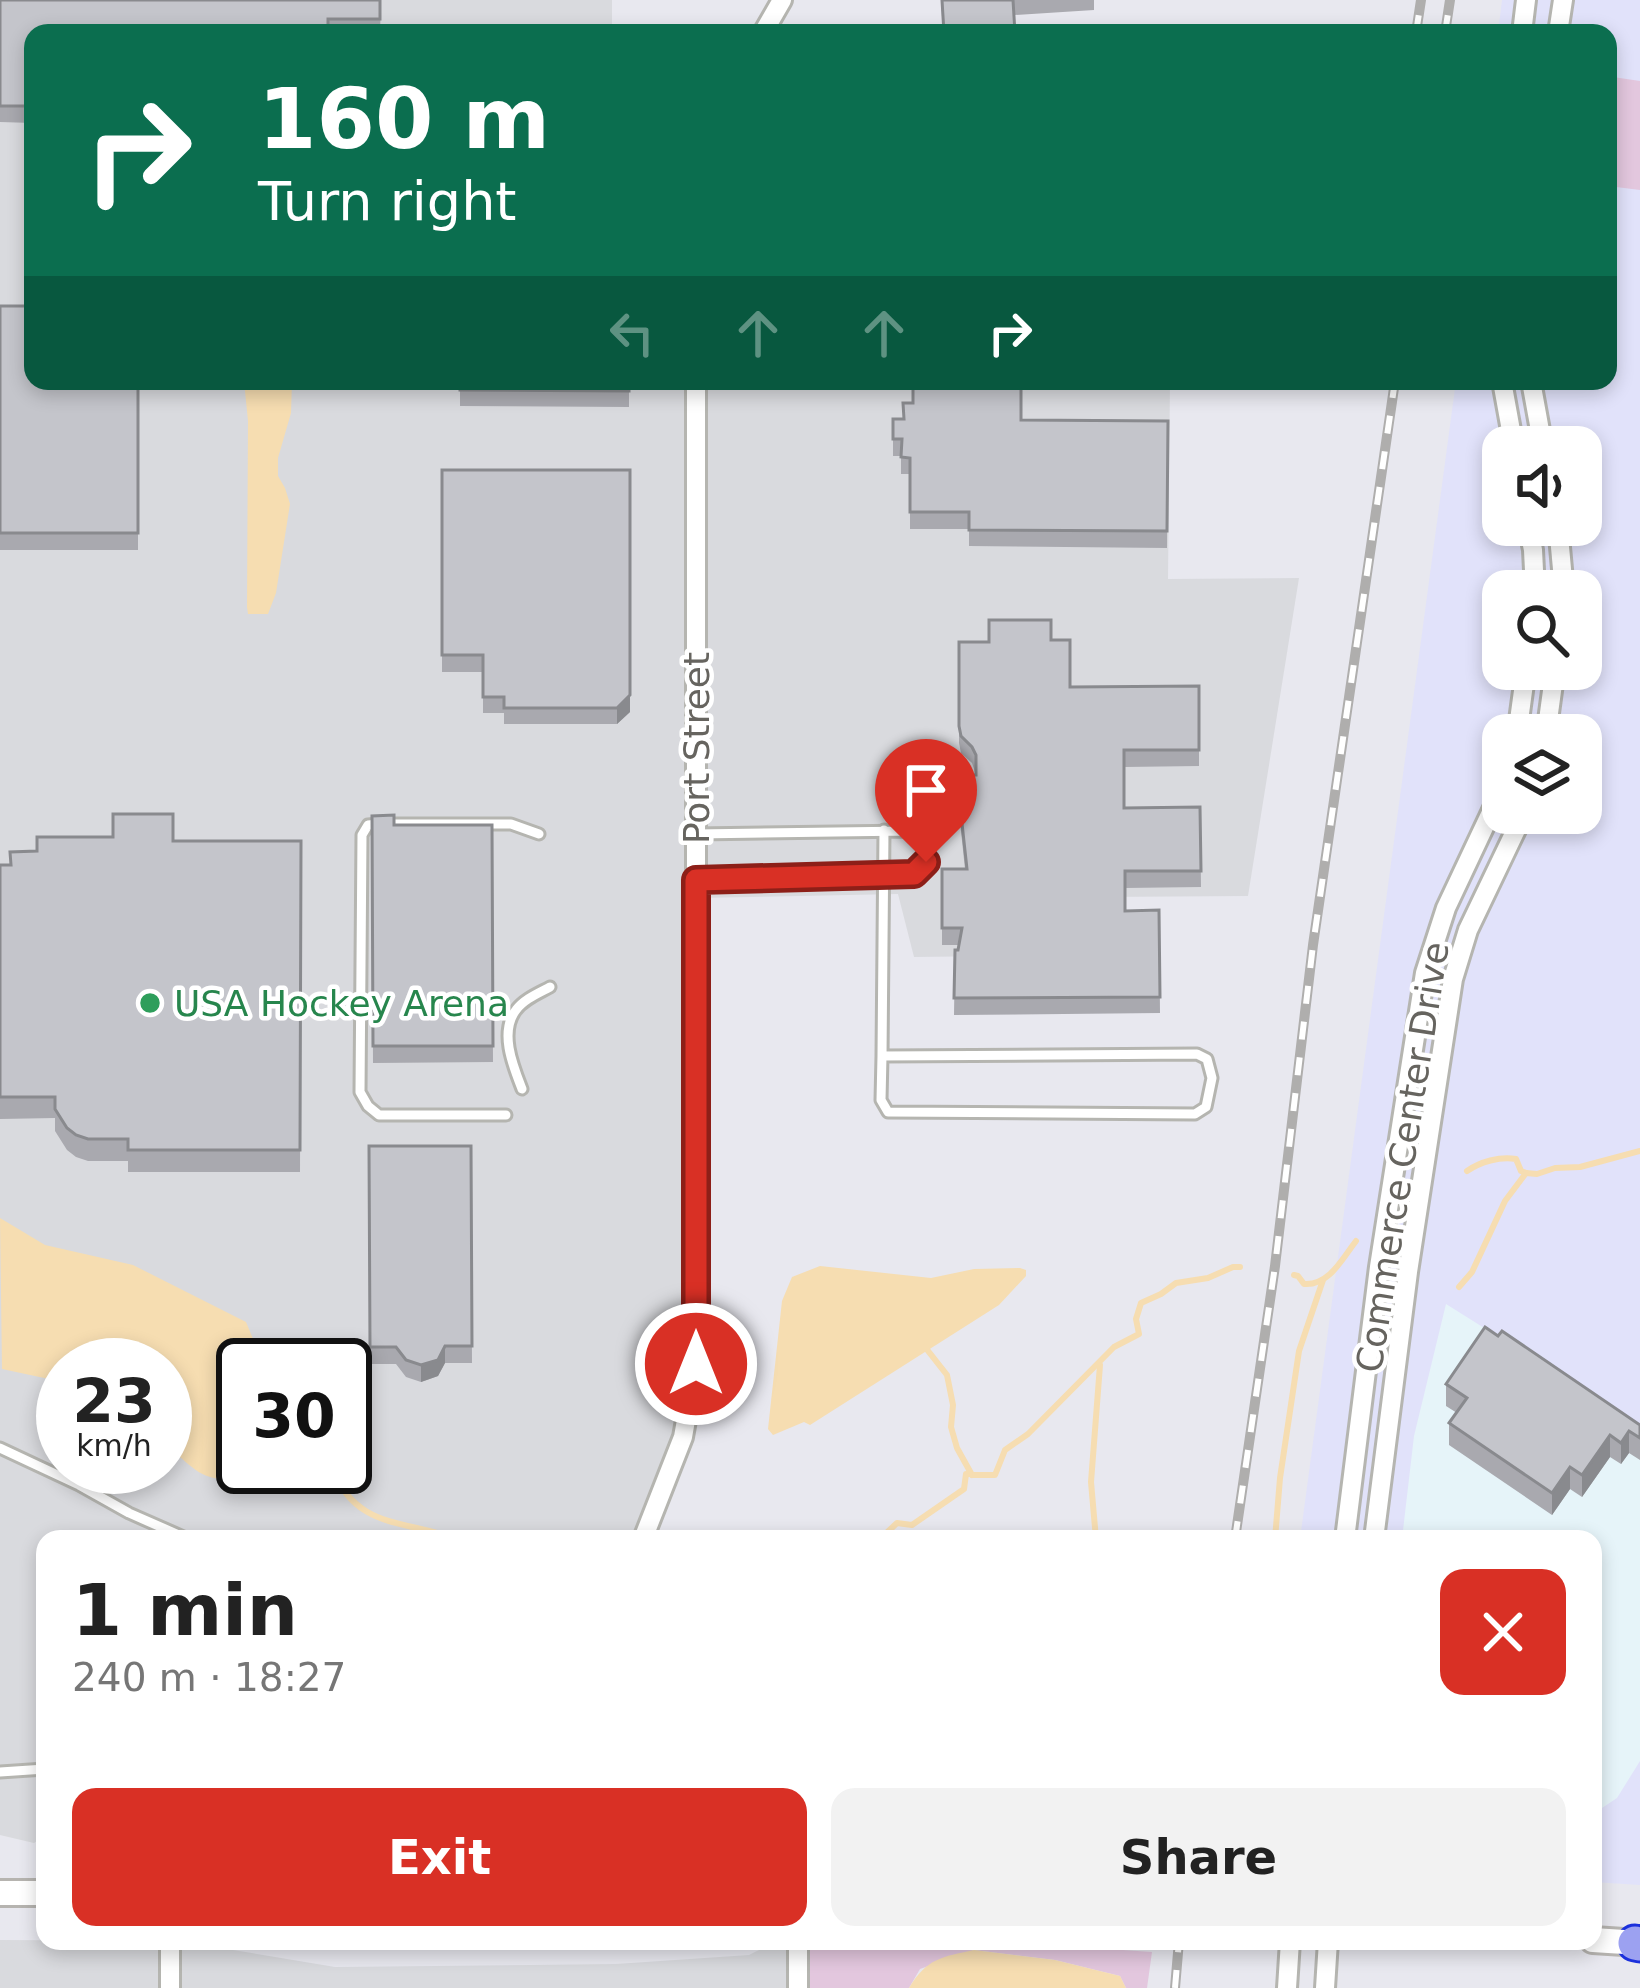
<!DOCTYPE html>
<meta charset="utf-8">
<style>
body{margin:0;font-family:"DejaVu Sans",sans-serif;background:#f2f2f2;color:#222;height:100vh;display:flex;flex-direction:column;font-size:45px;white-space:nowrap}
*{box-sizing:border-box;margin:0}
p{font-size:39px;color:#767676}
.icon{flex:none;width:66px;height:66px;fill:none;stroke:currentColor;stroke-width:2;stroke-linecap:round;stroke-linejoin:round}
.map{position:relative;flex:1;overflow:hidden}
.sheet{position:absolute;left:36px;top:1530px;width:1566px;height:420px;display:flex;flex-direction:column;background:#fff;border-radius:24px;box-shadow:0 6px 18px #0003}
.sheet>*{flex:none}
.top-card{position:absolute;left:24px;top:24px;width:1593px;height:366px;border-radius:24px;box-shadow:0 6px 18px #0003;background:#0b6e4f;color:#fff;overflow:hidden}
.buttons{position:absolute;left:1482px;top:426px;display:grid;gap:24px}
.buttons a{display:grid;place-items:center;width:120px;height:120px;border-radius:24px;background:#fff;box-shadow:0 6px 18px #0003;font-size:60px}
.speed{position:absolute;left:36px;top:1338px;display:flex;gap:24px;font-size:60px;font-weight:700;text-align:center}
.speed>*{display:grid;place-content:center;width:156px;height:156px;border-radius:50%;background:#fff;box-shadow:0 6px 18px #0003;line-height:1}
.speed small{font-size:30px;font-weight:400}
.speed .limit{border:6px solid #111;border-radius:18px;background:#fff;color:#111}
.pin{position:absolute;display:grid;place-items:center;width:102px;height:102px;color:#fff;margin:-123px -51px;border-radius:50% 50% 50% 0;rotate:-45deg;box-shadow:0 0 12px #0007}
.pin .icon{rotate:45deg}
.me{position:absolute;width:132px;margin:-66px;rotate:0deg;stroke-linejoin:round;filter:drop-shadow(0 0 9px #0008)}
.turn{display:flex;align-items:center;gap:42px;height:252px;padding:0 36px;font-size:54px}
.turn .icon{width:156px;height:156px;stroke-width:2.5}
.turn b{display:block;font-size:84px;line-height:102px}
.lanes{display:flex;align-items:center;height:114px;padding:0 36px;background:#0003;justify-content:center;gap:60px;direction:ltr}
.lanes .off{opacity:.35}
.round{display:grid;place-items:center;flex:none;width:126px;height:126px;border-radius:24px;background:#f2f2f2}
.headline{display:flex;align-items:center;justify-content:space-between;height:204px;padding:0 36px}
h1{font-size:72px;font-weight:700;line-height:90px}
.action{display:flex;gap:24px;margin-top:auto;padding:24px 36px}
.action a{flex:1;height:138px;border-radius:24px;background:#d93025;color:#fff;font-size:48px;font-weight:700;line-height:138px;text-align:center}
.action a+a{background:#f2f2f2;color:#222}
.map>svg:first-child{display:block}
.commercial{fill:#e1e2fa;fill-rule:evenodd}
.industrial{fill:#d9dade;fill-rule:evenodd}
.medical{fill:#e6f4f9}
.green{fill:#e3c7de}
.water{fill:#f6ddb1}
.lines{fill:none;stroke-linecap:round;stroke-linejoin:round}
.stream{stroke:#f6ddb1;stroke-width:6}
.lane-casing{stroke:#b5b5b0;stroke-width:15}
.street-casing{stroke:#b5b5b0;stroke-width:24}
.secondary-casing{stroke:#b6b4b0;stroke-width:30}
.highway-casing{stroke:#1b30dc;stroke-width:39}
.lane{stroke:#fff;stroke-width:9}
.street{stroke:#fff;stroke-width:18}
.secondary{stroke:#fff;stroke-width:24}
.highway{stroke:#9ca1f1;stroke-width:33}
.rail-casing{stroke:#afaead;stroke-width:10}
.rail{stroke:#fff;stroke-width:6;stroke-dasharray:18;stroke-linecap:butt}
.wall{fill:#a9a9af}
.shaded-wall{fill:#898a8e}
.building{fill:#c4c5cb;stroke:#898a8e;stroke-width:3}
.route-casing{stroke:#8d1f18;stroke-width:30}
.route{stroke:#d93025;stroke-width:21}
.leisure-dot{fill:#2e9e5b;stroke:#fff;stroke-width:4.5}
.labels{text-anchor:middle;stroke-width:9;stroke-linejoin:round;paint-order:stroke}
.street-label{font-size:36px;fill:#66645f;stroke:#fff}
.leisure-label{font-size:36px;fill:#27864d;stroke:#fff;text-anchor:start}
</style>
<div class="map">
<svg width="1640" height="1988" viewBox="0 0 1640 1988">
<rect width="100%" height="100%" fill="#e8e8ef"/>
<path class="commercial" d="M1502 0H1640V1885L1593 1882V1539H1300L1456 381H1608V33H1498ZM1503 447H1581V525H1503ZM1503 591H1581V669H1503ZM1503 735H1581V813H1503Z"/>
<g class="industrial">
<path d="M0 0H612V33H33V381H1170L1168 579 1299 578 1248 896 1099 897 1098 955 914 957 898 894 696 898V1364L643 1539H45V1836L34 1843 0 1835ZM63 1365H165V1467H63ZM243 1365H345V1467H243Z"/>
<polygon points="0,1940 179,1941 335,1967 616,1964 749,1955 769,1945 798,1945 798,1988 0,1988"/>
</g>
<polygon class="medical" points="1446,1304 1640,1426 1640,1761 1617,1798 1593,1814 1593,1539 1402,1539 1414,1436"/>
<g class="green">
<polygon points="1613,77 1640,81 1640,190 1608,186 1608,115"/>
<polygon points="809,1941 991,1941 1152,1952 1147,1988 1126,1988 1120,1976 1055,1960 974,1950 920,1969 909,1988 798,1988 798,1945"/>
</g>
<g class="water">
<polygon points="244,381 292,381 291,413 278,458 278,476 285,488 290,504 276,593 268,614 248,614 247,607 248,421"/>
<path d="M0 1218 45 1245 133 1265 246 1322 264 1365H243V1461L239 1479C198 1482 195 1467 165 1445V1365H63V1382L2 1369Z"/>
<polygon points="820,1266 931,1278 974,1269 1020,1268 1026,1270 1026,1276 999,1305 810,1425 804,1422 773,1435 768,1429 782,1301 792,1277"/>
<path d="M974 1950 1055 1960 1120 1976 1126 1988H909C927 1958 942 1957 974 1950Z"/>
</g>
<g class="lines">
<g class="stream">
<path d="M1467 1171C1480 1162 1500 1156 1516 1159L1521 1171 1526 1173"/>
<polyline points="1526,1173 1537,1174 1555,1168 1580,1167 1640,1151"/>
<path d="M1294 1275 1298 1276 1304 1284C1329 1286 1342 1259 1356 1241"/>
<polyline points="1459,1287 1472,1272 1505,1201 1526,1173"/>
<polyline points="925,1347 947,1375 953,1405 951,1427 957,1448 972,1475"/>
<path d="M331 1467C357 1530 402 1519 456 1539"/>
<polyline points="972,1475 995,1475 1005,1450 1028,1434 1114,1347 1139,1334 1136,1319 1141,1303 1161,1294 1176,1283 1208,1278 1233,1267 1240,1267"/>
<polyline points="880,1539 897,1523 912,1525 964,1489 966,1474 970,1474"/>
<polyline points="1096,1539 1091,1482 1100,1365"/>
<polyline points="1275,1539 1280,1478 1299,1351 1323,1280"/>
</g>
<g class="lane-casing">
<g id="lane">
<path d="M696 834 909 831 923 836C929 853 927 861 914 873L696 881"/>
<polyline points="882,1056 881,1100 888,1112 1195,1114 1206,1107 1212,1078 1207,1059 1197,1054 882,1056 884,830"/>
<path d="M522 1089C513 1066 499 1032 516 1010 524 999 539 993 550 987"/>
<polyline points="506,1115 379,1115 368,1106 360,1092 362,835 368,825 379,824 511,824 539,834"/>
<polyline points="0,1448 79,1485 129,1513 188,1539"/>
<polyline points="0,1772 45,1769"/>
</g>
</g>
<g class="street-casing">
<g id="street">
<polyline points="763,33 782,0"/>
<polyline points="1522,33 1526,0"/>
<polyline points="1558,33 1563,0"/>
<polyline points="1502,381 1514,447"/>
<polyline points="1531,381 1543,447"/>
<polyline points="1528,525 1533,550 1535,591"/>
<polyline points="1558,525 1564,591"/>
<polyline points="1517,735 1526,669"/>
<polyline points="1546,735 1555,669"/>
<polyline points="643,1539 683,1437 696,1364 696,381"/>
<polyline points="1345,1539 1379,1267 1425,973 1446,908 1503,787"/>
<polyline points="1374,1539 1408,1272 1453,979 1468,930 1524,813"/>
<polyline points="170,1988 170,1941"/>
<polyline points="798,1988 798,1941"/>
<polyline points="1287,1988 1290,1941"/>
<polyline points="1325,1988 1328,1941"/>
</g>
</g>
<g class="secondary-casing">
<g id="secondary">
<polyline points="0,1893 45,1893"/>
<polyline points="1593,1940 1640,1943"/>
</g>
</g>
<g class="highway-casing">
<polyline id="highway" points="1635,1943 1640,1944"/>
</g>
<use href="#lane" class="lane"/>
<use href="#street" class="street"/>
<use href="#secondary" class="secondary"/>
<use href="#highway" class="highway"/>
<g class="rail-casing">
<g id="rail">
<polyline points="1416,33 1421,0"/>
<polyline points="1445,33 1450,0"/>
<polyline points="1235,1539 1275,1266 1313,945 1395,381"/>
<polyline points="1175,1988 1179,1941"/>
</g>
</g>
<use href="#rail" class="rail"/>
</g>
<g class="wall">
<polygon points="0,0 381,0 380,33 33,33 33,123 0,122"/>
<polygon points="941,0 1094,0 1094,10 1014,15 1015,33 943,33"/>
<polygon points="0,306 138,381 138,550 0,550"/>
<polygon points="460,381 629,381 629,407 460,406"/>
<polygon points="893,419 1168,421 1167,548 969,546 969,529 910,529 910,474 901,474 901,456 893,456"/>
<polygon points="442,470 630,470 630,712 617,724 504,724 504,713 483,713 483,672 442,672"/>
<polygon points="1051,640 1070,687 1199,686 1199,766 1124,767 1124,808 1200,807 1201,887 1125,888 1125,911 1159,910 1160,1013 954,1015 955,950 958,950 959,945 942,945 942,869 965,869 960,822 952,821 951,775 976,775 972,763 961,753 959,743 959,642"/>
<polygon points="372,816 394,825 492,825 493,1062 373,1063"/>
<polygon points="173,841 301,841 300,1172 128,1172 128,1161 88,1161 76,1157 67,1150 55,1131 55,1118 0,1119 0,865 11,865 37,851"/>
<polygon points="369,1146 471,1146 472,1363 445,1363 438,1376 421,1382 406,1377 396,1364 370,1364"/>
<polygon points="1446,1384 1640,1425 1640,1460 1629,1453 1621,1464 1610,1457 1582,1497 1570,1489 1552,1515 1449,1445 1449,1423 1457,1413 1446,1406"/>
</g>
<g class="shaded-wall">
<polygon points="630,695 630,712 617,724 617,708"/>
<polygon points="445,1346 445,1363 438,1376 421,1382 421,1365"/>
<polygon points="1629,1431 1629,1453 1621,1464 1621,1443"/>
<polygon points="1610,1435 1610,1457 1582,1497 1582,1475"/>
<polygon points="1570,1467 1570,1489 1552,1515 1552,1493"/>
</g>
<g class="building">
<polygon points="0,0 380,0 380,19 328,19 328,33 33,33 33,106 0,106"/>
<polygon points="942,0 1013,0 1015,33 944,33"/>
<polygon points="0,306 33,306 33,381 138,381 138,533 0,533"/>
<polygon points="460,381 629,381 629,391 460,390"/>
<polygon points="913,381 1021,381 1021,420 1168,421 1167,531 969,530 969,512 910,512 910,458 901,457 902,439 893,439 893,419 904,419 903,403 913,403"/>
<polygon points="442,470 630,470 630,695 617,708 504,708 504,697 483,697 483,655 442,655"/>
<polygon points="989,620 1051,620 1051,640 1070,640 1070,687 1199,686 1199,750 1124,750 1124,808 1200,807 1201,871 1125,871 1125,911 1159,910 1160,997 954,998 955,950 958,950 962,928 942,928 942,869 967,869 960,805 952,804 951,775 976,775 976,755 972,747 961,736 959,726 959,642 989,642"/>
<polygon points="113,814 173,814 173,841 301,841 300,1150 128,1150 128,1139 88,1139 76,1135 67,1128 55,1109 55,1097 0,1097 0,865 11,865 10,852 37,851 37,837 113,837"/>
<polygon points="394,815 394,825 492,825 493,1046 373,1046 372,816"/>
<polygon points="369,1146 471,1146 472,1346 445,1346 438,1360 421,1365 406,1360 396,1347 370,1347"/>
<polygon points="1485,1327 1498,1336 1502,1331 1640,1425 1640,1438 1629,1431 1621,1443 1610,1435 1582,1475 1570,1467 1552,1493 1449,1423 1467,1398 1446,1384"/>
</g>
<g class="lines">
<g class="route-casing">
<polyline id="route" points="696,1364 696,880 914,874 926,862"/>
</g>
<use href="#route" class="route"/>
</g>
<circle class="leisure-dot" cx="150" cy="1003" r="12"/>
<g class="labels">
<g class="street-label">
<text transform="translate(696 748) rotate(-90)" y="13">Port Street</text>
<text transform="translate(1402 1157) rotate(-81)" y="13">Commerce Center Drive</text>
</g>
<g class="leisure-label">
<text x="174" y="1016">USA Hockey Arena</text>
</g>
</g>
</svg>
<div class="buttons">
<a><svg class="icon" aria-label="sound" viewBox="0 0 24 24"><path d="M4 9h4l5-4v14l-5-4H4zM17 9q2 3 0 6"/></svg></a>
<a><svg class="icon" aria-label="search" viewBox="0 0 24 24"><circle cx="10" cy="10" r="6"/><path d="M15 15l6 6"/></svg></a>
<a><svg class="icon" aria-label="layers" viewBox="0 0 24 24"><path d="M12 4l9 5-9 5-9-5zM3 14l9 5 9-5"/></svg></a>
</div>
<div class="speed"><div>23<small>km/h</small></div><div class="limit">30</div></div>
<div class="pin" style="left:926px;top:862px;background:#d93025"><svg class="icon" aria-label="arrive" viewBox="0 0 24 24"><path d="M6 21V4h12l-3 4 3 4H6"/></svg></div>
<svg class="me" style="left:696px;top:1364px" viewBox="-20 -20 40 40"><circle r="17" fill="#d93025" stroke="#fff" stroke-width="3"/><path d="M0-11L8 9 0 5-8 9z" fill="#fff"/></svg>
<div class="top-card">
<div class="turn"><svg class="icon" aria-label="right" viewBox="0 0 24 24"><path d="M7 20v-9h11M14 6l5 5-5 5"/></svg><div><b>160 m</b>Turn right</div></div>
<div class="lanes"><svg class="icon off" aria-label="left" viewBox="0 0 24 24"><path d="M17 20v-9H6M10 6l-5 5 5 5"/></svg><svg class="icon off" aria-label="ahead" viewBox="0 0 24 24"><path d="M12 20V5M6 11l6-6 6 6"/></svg><svg class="icon off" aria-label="ahead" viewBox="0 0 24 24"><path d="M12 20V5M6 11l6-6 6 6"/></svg><svg class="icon" aria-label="right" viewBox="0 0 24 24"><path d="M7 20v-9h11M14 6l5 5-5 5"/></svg></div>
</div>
<section class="sheet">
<div class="headline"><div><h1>1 min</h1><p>240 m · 18:27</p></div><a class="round" style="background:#d93025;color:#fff"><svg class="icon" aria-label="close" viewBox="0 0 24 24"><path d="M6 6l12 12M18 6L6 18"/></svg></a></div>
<div class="action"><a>Exit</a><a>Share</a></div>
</section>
</div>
